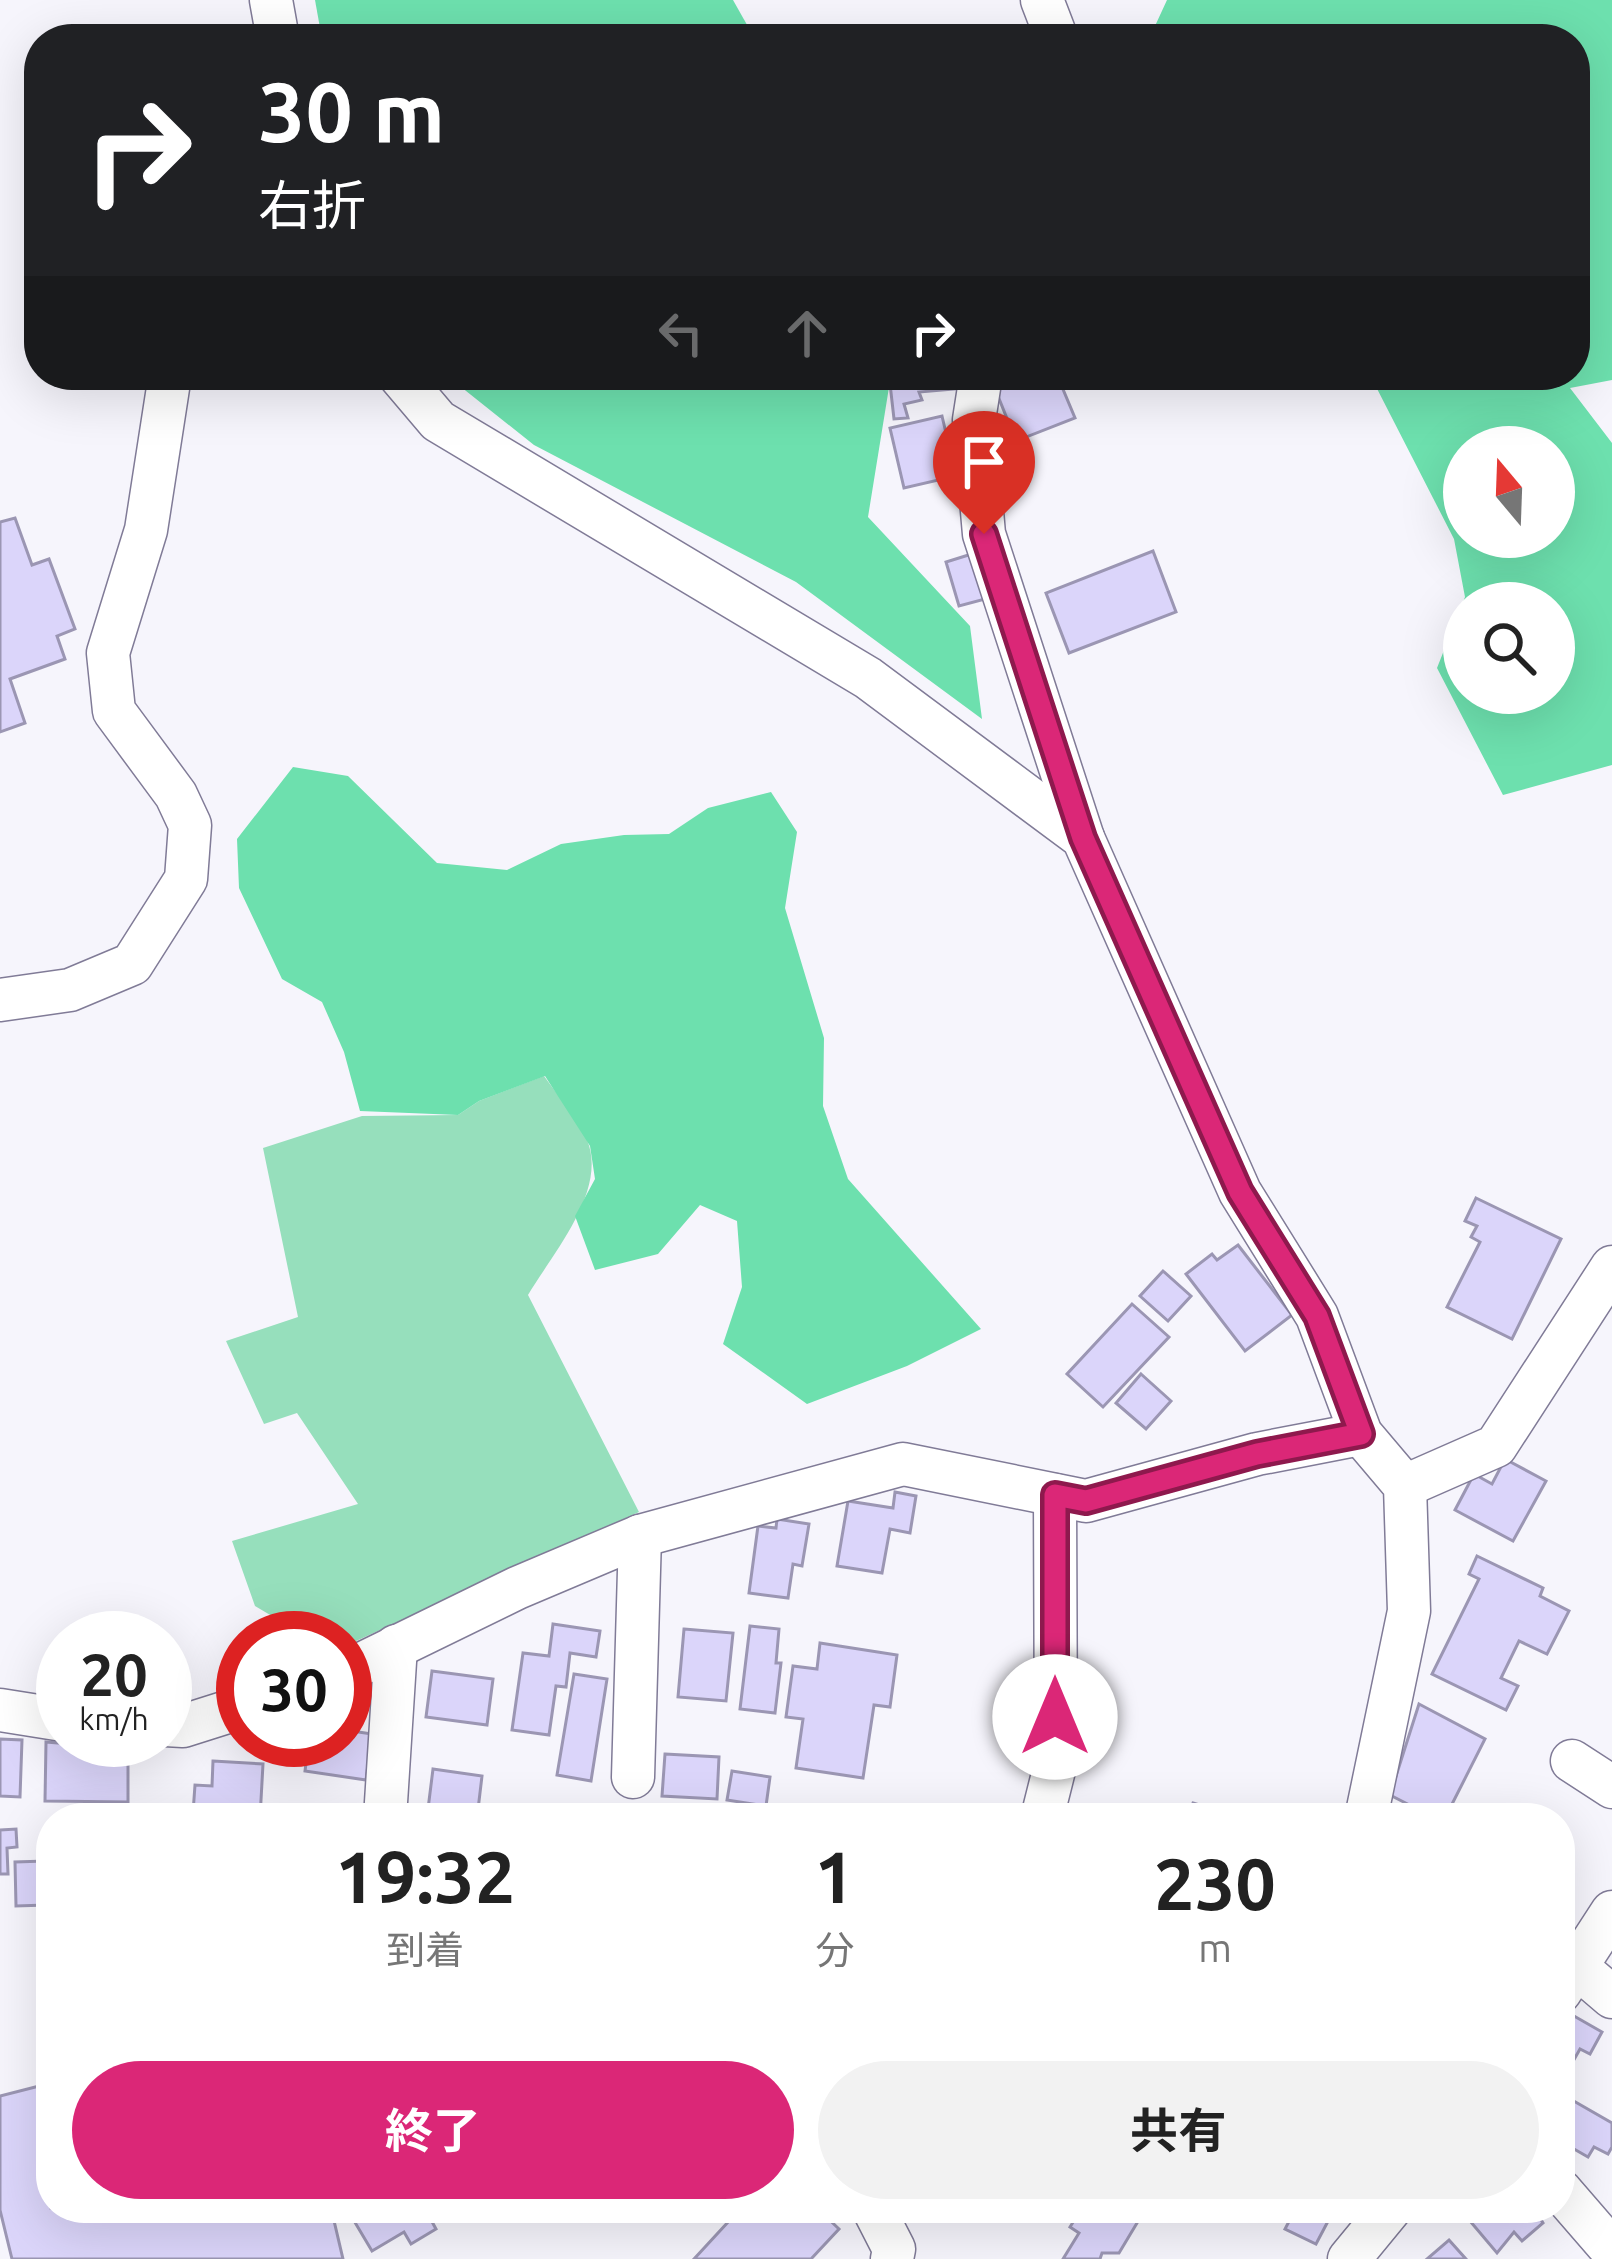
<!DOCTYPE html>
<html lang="ja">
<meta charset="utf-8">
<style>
body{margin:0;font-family:Ubuntu,"Noto Sans JP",sans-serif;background:#f2f2f2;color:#222;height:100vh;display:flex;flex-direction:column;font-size:45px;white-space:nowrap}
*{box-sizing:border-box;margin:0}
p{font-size:39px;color:#767676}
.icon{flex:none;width:66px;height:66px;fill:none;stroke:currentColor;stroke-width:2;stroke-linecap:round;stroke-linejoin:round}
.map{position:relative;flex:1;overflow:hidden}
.drawer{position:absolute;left:36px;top:1803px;width:1539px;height:420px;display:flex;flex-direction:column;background:#fff;border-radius:48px;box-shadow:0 12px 48px #0002}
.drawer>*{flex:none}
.top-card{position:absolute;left:24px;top:24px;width:1566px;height:366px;border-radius:48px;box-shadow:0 12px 48px #0002;background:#202124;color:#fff;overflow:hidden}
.needle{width:78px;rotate:341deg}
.fabs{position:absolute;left:1443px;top:426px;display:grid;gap:24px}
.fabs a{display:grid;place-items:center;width:132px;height:132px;border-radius:50%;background:#fff;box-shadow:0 12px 48px #0002;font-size:60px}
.speed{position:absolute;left:36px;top:1611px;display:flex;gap:24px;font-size:60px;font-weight:700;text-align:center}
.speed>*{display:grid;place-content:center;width:156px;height:156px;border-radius:50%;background:#fff;box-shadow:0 12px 48px #0002;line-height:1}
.speed small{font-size:30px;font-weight:400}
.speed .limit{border:18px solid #d22;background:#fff;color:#111}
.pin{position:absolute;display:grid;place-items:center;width:102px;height:102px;color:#fff;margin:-123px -51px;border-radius:50% 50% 50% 0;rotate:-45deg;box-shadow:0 0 12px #0007}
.pin .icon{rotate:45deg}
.me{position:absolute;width:132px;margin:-66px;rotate:0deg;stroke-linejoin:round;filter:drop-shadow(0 0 9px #0008)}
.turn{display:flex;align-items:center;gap:42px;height:252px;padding:0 36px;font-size:54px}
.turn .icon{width:156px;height:156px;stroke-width:2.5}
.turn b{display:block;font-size:84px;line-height:102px}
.lanes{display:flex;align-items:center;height:114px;padding:0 36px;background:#0003;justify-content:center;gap:60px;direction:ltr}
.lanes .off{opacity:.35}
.eta{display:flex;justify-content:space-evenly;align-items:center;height:204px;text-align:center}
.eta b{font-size:72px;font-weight:700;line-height:84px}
.cta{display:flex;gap:24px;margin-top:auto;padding:24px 36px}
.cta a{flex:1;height:138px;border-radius:72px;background:#db2777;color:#fff;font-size:48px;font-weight:700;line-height:138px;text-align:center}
.cta a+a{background:#f2f2f2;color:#222}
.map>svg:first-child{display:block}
.green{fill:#96dfbc}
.forest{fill:#6de0ae;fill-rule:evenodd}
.building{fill:#dbd5fa;stroke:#9b96b3;stroke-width:3}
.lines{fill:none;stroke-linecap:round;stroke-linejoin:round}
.minor-casing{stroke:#807b97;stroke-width:45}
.minor{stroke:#fff;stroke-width:42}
.route-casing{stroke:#8e194d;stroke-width:30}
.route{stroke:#db2777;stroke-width:21}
</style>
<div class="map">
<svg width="1612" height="2259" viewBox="0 0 1612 2259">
<rect width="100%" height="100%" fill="#f6f5fc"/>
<path class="green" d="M544 1076C558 1096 577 1117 587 1140 608 1190 553 1253 528 1295L639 1512 345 1646V1638H309L255 1606 232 1541 358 1504 297 1413 264 1424 226 1341 298 1317 263 1148 362 1116 458 1115 479 1101Z"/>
<g class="forest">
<polygon points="315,0 733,0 755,39 322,39"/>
<path d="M1167 0H1612V380L1570 388 1612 443V765L1503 795 1437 668 1465 597 1454 539 1370 375H1575V39H1149ZM1464 447H1554V537H1464ZM1464 603H1554V693H1464Z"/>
<polygon points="446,375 891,375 868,517 970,626 982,719 796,582 534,445"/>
<polygon points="293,767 348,776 437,863 507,870 561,844 624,835 669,834 708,808 771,792 797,832 785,908 824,1038 823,1106 848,1179 981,1329 907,1366 807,1404 723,1344 742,1287 737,1221 700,1205 658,1254 595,1270 575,1216 595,1179 590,1146 545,1076 479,1101 458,1115 360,1111 344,1052 322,1002 282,979 239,888 237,839"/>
</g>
<g class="building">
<polygon points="889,375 953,375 955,389 919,392 922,400 904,404 908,418 894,419"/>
<polygon points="1007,375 1057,375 1075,418 1016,441 992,381"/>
<polygon points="942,416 956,476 904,488 890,428"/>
<polygon points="15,518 32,565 49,559 75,629 57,636 65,659 10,679 25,723 0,732 0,522"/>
<polygon points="1153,551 1176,612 1069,653 1046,593"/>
<polygon points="975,553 989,598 959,606 946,562"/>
<polygon points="1476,1198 1561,1239 1512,1339 1447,1307 1480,1242 1471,1237 1477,1226 1465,1221"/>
<polygon points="1238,1245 1292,1315 1245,1351 1186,1274 1212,1254 1217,1260"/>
<polygon points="1163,1271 1191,1296 1168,1321 1140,1296"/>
<polygon points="1132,1304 1169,1337 1103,1407 1067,1374"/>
<polygon points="1141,1374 1171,1401 1146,1429 1116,1403"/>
<polygon points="1505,1459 1546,1481 1513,1541 1455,1510 1474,1474 1492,1484"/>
<polygon points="895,1492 916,1496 910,1533 890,1529 882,1573 837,1566 848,1501 893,1508"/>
<polygon points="777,1519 809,1524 802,1566 793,1564 788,1598 749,1593 758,1526 776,1528"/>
<polygon points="1477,1556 1543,1588 1540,1596 1569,1611 1547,1654 1519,1641 1501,1678 1518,1686 1506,1710 1432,1674 1479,1579 1469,1574"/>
<polygon points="553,1624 600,1631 596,1657 570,1653 566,1687 556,1686 549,1735 512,1730 523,1653 549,1656"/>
<polygon points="750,1626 779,1629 776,1663 781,1663 775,1713 740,1709"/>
<polygon points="684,1629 733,1633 726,1701 678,1697"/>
<polygon points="820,1643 897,1655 890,1707 874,1705 863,1778 796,1768 803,1719 786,1717 793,1666 817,1669"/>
<polygon points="432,1671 493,1679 487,1725 426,1717"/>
<polygon points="574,1674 607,1679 591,1781 557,1775"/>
<polygon points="1419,1704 1485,1739 1445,1818 1435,1818 1390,1795"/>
<polygon points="345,1730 372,1734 366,1780 305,1771 309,1740 345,1740"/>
<polygon points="0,1739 22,1740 20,1797 0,1796"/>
<polygon points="46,1742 128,1749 128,1802 45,1801"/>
<polygon points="665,1754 719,1757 717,1799 662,1796"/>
<polygon points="213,1761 263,1764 260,1818 193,1813 195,1785 212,1786"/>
<polygon points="433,1769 482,1776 477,1818 427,1817"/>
<polygon points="732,1771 770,1777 766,1806 727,1800"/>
<polygon points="1193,1803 1241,1818 1188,1818"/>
<polygon points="16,1829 17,1847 7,1848 8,1874 0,1874 0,1830"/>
<polygon points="45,1861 46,1905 16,1906 15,1862"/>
<polygon points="1567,2012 1602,2032 1590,2054 1580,2049 1571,2065 1560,2059 1560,2023"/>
<polygon points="51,2083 51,2208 331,2208 343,2259 12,2259 0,2210 0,2096"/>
<polygon points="1572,2100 1612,2123 1612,2147 1608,2154 1594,2147 1588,2157 1560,2141 1560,2122"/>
<polygon points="447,2208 430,2218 436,2229 411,2244 404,2232 372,2251 347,2209"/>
<polygon points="741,2208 817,2208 839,2229 811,2259 694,2259"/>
<polygon points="1082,2208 1146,2208 1119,2253 1102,2253 1100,2259 1063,2259 1079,2233 1070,2227"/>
<polygon points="1296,2208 1335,2208 1316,2244 1285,2229"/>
<polygon points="1459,2208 1534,2208 1543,2223 1522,2241 1514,2232 1497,2253"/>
<polygon points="1449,2240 1466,2259 1427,2259"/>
</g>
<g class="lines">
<g class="minor-casing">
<g id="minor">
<polyline points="271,0 278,39"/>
<polyline points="1042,0 1057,39"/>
<polyline points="399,375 438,421 868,678 1083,838 1240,1192 1317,1316 1361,1434 1405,1486 1409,1611 1366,1818"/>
<polyline points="981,375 974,420 984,534 1083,838"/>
<polyline points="0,1000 70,990 132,964 186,879 190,825 176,795 114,711 108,653 146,530 170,375"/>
<polyline points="1405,1486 1496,1446 1612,1267"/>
<polyline points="345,1672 517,1588 640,1536 903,1464 1086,1501 1257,1454 1361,1434"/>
<polyline points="0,1710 63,1720"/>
<polyline points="165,1725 183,1726 243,1707"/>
<polyline points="1572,1761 1612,1787"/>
<polyline points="633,1777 640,1536"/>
<polyline points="385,1818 396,1646"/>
<polyline points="1042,1818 1056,1762 1055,1495"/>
<polyline points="1578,1968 1612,1997"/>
<polyline points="1560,1992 1612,1912"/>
<polyline points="1560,2190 1612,2250"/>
<polyline points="873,2208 894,2249 892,2259"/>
<polyline points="1349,2259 1391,2208"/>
</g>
</g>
<use href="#minor" class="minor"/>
</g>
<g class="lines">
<g class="route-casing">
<polyline id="route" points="984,534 1083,838 1240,1192 1317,1316 1361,1434 1257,1454 1086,1501 1055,1495 1055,1717"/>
</g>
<use href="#route" class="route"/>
</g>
</svg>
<div class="fabs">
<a><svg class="needle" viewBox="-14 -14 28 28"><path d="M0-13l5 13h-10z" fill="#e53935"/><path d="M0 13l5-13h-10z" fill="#767676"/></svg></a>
<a><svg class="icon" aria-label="search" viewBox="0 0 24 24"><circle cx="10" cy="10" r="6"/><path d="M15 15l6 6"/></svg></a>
</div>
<div class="speed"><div>20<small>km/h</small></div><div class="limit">30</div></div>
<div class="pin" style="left:984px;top:534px;background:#d93025"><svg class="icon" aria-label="arrive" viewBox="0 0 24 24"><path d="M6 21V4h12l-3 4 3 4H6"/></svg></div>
<svg class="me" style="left:1055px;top:1717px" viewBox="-20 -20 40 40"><circle r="19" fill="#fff"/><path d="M0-13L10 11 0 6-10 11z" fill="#db2777"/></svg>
<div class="top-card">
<div class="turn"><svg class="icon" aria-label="right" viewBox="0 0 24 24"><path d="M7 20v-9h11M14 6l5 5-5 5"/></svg><div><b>30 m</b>右折</div></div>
<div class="lanes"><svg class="icon off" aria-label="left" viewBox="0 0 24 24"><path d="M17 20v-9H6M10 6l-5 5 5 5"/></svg><svg class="icon off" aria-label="ahead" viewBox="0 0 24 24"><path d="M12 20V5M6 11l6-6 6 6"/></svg><svg class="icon" aria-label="right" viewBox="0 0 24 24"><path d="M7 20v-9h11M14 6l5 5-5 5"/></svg></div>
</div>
<section class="drawer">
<div class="eta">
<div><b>19:32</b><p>到着</p></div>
<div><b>1</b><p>分</p></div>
<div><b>230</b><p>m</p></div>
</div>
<div class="cta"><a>終了</a><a>共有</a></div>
</section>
</div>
